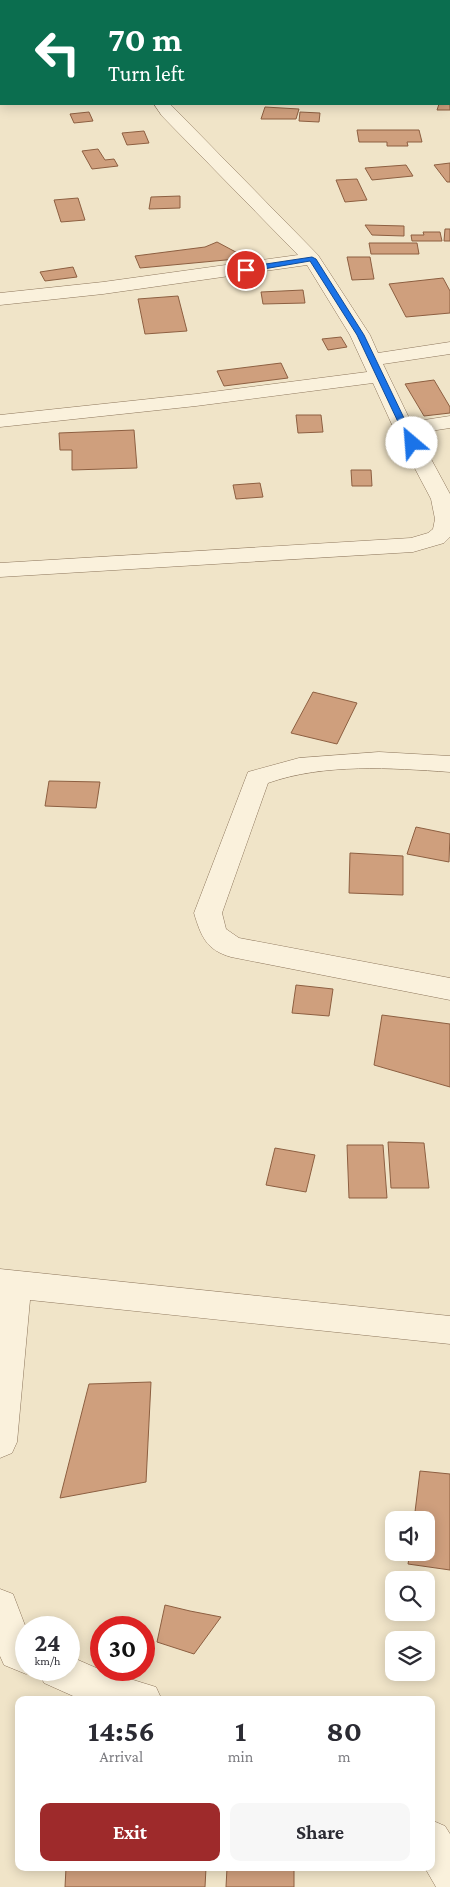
<!DOCTYPE html>
<style>
body{margin:0;font-family:"Crimson Pro",serif;background:#f7f7f7;color:#2b2b33;height:100vh;display:flex;flex-direction:column;font-size:19px;white-space:nowrap}
*{box-sizing:border-box;margin:0}
p{font-size:16px;color:#7c7c81}
.icon{flex:none;width:28px;height:28px;fill:none;stroke:currentColor;stroke-width:2;stroke-linecap:round;stroke-linejoin:round}
.map{position:relative;flex:1;overflow:hidden}
.sheet{position:absolute;left:15px;top:1696px;width:420px;height:175px;display:flex;flex-direction:column;background:#fff;border-radius:10px;box-shadow:0 2px 12px #0003}
.sheet>*{flex:none}
.banner{position:absolute;left:0px;top:0px;width:450px;height:105px;box-shadow:0 2px 12px #0003;background:#0b6e4f;color:#fff;overflow:hidden}
.fabs{position:absolute;left:385px;top:1511px;display:grid;gap:10px}
.fabs a{display:grid;place-items:center;width:50px;height:50px;border-radius:10px;background:#fff;box-shadow:0 2px 12px #0003;font-size:25px}
.speed{position:absolute;left:15px;top:1616px;display:flex;gap:10px;font-size:25px;font-weight:700;text-align:center}
.speed>*{display:grid;place-content:center;width:65px;height:65px;border-radius:50%;background:#fff;box-shadow:0 2px 12px #0003;line-height:1}
.speed small{font-size:12px;font-weight:400}
.speed .limit{border:8px solid #d22;background:#fff;color:#111}
.pin{position:absolute;display:grid;place-items:center;width:42px;height:42px;color:#fff;margin:-21px;border:2px solid #fff;border-radius:50%;box-shadow:0 1px 5px #0007}
.me{position:absolute;width:55px;margin:-28px;rotate:333deg;stroke-linejoin:round;filter:drop-shadow(0 0 4px #0008)}
.turn{display:flex;align-items:center;gap:18px;height:105px;padding:0 25px;font-size:22px}
.turn .icon{width:65px;height:65px;stroke-width:2.5}
.turn b{display:block;font-size:35px;line-height:42px}
.eta{display:flex;justify-content:space-evenly;align-items:center;height:85px;text-align:center}
.eta b{font-size:30px;font-weight:700;line-height:35px}
.action{display:flex;gap:10px;margin-top:auto;padding:10px 25px}
.action a{flex:1;height:58px;border-radius:10px;background:#9e2a2b;color:#fff;font-size:20px;font-weight:700;line-height:58px;text-align:center}
.action a+a{background:#f7f7f7;color:#2b2b33}
.map>svg:first-child{display:block}
.building{fill:#cf9f7d;stroke:#8d5f41}
.lines{fill:none;stroke-linecap:round;stroke-linejoin:round}
.minor-casing{stroke:#8d765c;stroke-width:1}
.minor{fill:#faf1dc;fill-rule:evenodd}
.route{fill:#1a73e8;stroke:#114b97}
</style>
<div class="map">
<svg width="450" height="1887" viewBox="0 0 450 1887">
<rect width="100%" height="100%" fill="#f0e4c8"/>
<g class="building">
<polygon points="449,87 450,110 437,110 439,104 449,104"/>
<polygon points="265,107 299,109 296,119 261,119"/>
<polygon points="89,112 93,121 74,123 70,114"/>
<polygon points="300,112 320,113 319,122 299,121"/>
<polygon points="357,130 419,130 422,142 407,142 408,146 387,146 387,142 359,142"/>
<polygon points="144,131 149,143 127,145 122,133"/>
<polygon points="98,149 105,160 114,159 118,166 92,169 82,151"/>
<polygon points="450,163 450,182 447,182 434,165"/>
<polygon points="406,165 413,176 372,180 365,168"/>
<polygon points="357,179 367,200 345,202 336,180"/>
<polygon points="180,196 180,208 149,209 151,197"/>
<polygon points="78,198 85,220 61,222 54,200"/>
<polygon points="365,225 404,226 404,236 372,235"/>
<polygon points="445,229 450,229 450,241 444,241"/>
<polygon points="423,232 440,232 442,241 412,241 411,235 424,235"/>
<polygon points="217,242 247,258 140,268 135,256 205,247"/>
<polygon points="369,243 417,243 419,254 371,254"/>
<polygon points="347,257 370,257 374,279 352,280"/>
<polygon points="73,267 77,277 45,281 40,272"/>
<polygon points="443,278 450,291 450,313 406,317 389,284"/>
<polygon points="303,290 305,303 263,304 261,292"/>
<polygon points="178,296 187,331 145,334 138,299"/>
<polygon points="341,337 347,347 328,350 322,339"/>
<polygon points="281,363 288,378 224,386 217,371"/>
<polygon points="434,380 450,407 450,413 424,416 405,384"/>
<polygon points="296,415 321,415 323,432 298,433"/>
<polygon points="134,430 137,468 72,470 72,450 60,450 59,433"/>
<polygon points="351,470 371,470 372,486 352,486"/>
<polygon points="260,483 263,497 236,499 233,485"/>
<polygon points="313,692 357,703 337,744 291,733"/>
<polygon points="49,781 100,782 96,808 45,806"/>
<polygon points="416,827 450,834 449,862 407,854"/>
<polygon points="350,853 403,856 403,895 349,893"/>
<polygon points="296,985 333,989 329,1016 292,1013"/>
<polygon points="382,1015 450,1024 450,1087 374,1065"/>
<polygon points="388,1142 424,1143 429,1188 391,1188"/>
<polygon points="347,1145 383,1145 387,1198 349,1198"/>
<polygon points="275,1148 315,1155 306,1192 266,1185"/>
<polygon points="151,1382 146,1482 60,1498 89,1384"/>
<polygon points="420,1471 450,1474 450,1570 408,1564 410,1552 426,1552 426,1520 414,1520"/>
<polygon points="165,1605 190,1611 221,1617 194,1654 157,1642"/>
<polygon points="66,1868 206,1868 205,1887 65,1887"/>
<polygon points="227,1868 294,1868 294,1887 226,1887"/>
</g>
<g class="lines">
<g class="minor-casing">
<g id="minor">
<rect x="0" y="8" width="1" height="8"/>
<rect x="449" y="10" width="1" height="8"/>
<polygon points="154,104 170,104 318,255 370,335 378,353 450,342 450,354 383,364 411,422 450,416 450,428 417,433 450,494 450,537 444,543 413,552 0,577 0,563 411,538 428,533 433,529 435,519 431,499 394,429 373,383 196,406 0,427 0,415 196,394 367,372 350,335 307,265 103,294 0,305 0,293 103,282 298,255 162,116"/>
<path d="M379 752 450 756V772C391 768 325 763 268 783L222 913 226 929 239 938 450 978V1000L231 957C206 950 201 936 194 913L248 772 299 758Z"/>
<polygon points="0,1269 450,1316 450,1344 30,1300 17,1442 12,1453 0,1458"/>
<polygon points="0,1589 13,1594 26,1628 26,1670 37,1670 26,1674 4,1665 0,1656"/>
<polygon points="69,1656 101,1670 156,1687 162,1700 82,1700 44,1683 38,1670 69,1670"/>
<polygon points="431,1820 445,1826 450,1834 450,1887 436,1887 425,1868 431,1868"/>
</g>
</g>
<use href="#minor" class="minor"/>
</g>
<polygon class="route" points="312,257 316,259 364,335 416,443 415,444 408,443 357,335 310,261 246,272 243,270 246,267"/>
</svg>
<div class="fabs">
<a><svg class="icon" aria-label="sound" viewBox="0 0 24 24"><path d="M4 9h4l5-4v14l-5-4H4zM17 9q2 3 0 6"/></svg></a>
<a><svg class="icon" aria-label="search" viewBox="0 0 24 24"><circle cx="10" cy="10" r="6"/><path d="M15 15l6 6"/></svg></a>
<a><svg class="icon" aria-label="layers" viewBox="0 0 24 24"><path d="M12 4l9 5-9 5-9-5zM3 14l9 5 9-5"/></svg></a>
</div>
<div class="speed"><div>24<small>km/h</small></div><div class="limit">30</div></div>
<div class="pin" style="left:246px;top:270px;background:#d93025"><svg class="icon" aria-label="arrive" viewBox="0 0 24 24"><path d="M6 21V4h12l-3 4 3 4H6"/></svg></div>
<svg class="me" style="left:412px;top:443px" viewBox="-20 -20 40 40"><circle r="19" fill="#fff"/><path d="M0-13L10 11 0 6-10 11z" fill="#1a73e8"/></svg>
<div class="banner">
<div class="turn"><svg class="icon" aria-label="left" viewBox="0 0 24 24"><path d="M17 20v-9H6M10 6l-5 5 5 5"/></svg><div><b>70 m</b>Turn left</div></div>
</div>
<section class="sheet">
<div class="eta">
<div><b>14:56</b><p>Arrival</p></div>
<div><b>1</b><p>min</p></div>
<div><b>80</b><p>m</p></div>
</div>
<div class="action"><a>Exit</a><a>Share</a></div>
</section>
</div>
